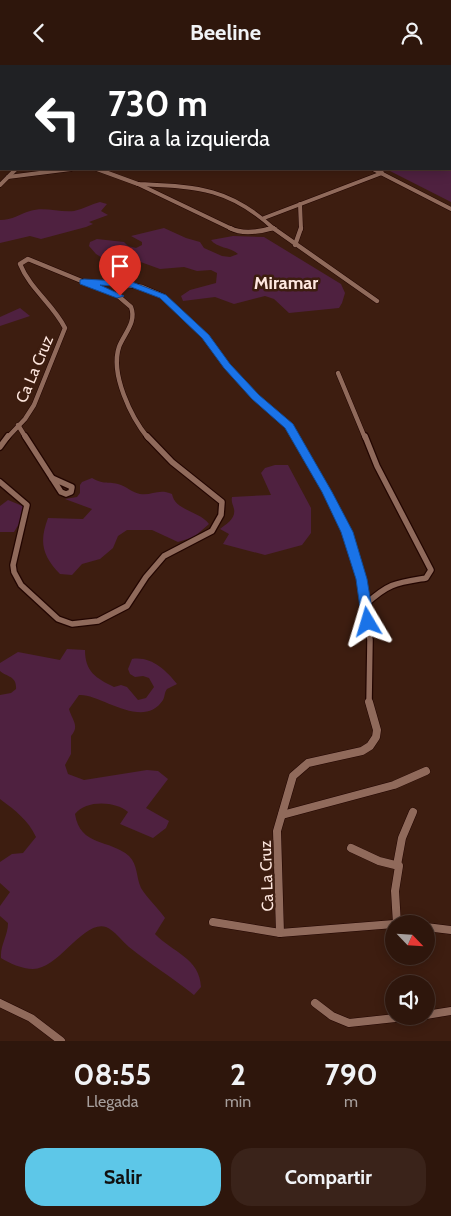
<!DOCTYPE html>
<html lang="es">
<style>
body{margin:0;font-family:Cabin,sans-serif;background:#3a231a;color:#f1f3f6;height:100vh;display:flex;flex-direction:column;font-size:19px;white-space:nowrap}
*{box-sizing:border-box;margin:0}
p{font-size:16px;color:#a79f9d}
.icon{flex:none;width:28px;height:28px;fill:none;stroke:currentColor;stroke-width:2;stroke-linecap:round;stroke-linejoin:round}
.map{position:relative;height:976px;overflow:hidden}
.drawer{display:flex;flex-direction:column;background:#2e160c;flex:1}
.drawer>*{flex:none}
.top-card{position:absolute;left:0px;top:0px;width:451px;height:105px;box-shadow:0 2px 12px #0003,0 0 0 1px #49352d;background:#202124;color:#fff;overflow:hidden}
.needle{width:32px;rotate:115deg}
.tools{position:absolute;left:385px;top:850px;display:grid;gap:10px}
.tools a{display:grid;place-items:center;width:50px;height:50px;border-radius:50%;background:#2e160c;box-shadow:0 2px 12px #0003,0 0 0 1px #49352d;font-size:25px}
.pin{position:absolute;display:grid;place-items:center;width:42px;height:42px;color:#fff;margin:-51px -21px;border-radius:50% 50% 50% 0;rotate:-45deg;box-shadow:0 0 5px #0007}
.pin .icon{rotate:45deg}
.me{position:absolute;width:55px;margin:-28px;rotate:353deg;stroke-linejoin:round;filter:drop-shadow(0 0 4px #0008)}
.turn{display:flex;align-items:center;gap:18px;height:105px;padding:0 25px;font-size:22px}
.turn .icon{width:65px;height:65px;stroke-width:2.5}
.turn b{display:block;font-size:35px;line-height:42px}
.eta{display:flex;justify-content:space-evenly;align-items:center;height:85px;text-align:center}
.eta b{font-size:30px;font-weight:800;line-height:35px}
.primary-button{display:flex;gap:10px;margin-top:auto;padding:10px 25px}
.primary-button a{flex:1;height:58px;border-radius:20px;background:#5dc7e8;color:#111;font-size:20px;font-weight:800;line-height:58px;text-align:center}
.primary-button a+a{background:#3a231a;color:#f1f3f6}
header{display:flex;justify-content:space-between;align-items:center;height:65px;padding:0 25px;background:#2e160c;font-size:22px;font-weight:800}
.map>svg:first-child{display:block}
.green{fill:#4f2140}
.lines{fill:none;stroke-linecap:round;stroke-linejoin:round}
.street-far3-casing{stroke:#220500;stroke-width:5}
.street-far2-casing{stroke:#220500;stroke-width:5.5}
.street-far1-casing{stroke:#220500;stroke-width:8}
.street-casing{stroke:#220500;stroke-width:9}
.highway-casing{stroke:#220500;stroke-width:2}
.street-far3{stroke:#906a5b;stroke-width:4}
.street-far2{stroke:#906a5b;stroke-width:4.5}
.street-far1{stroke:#906a5b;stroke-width:5.5}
.street{stroke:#906a5b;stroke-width:8}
.highway{fill:#2fadd0;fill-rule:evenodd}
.route{fill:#1a73e8;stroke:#114b97}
.labels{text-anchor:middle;stroke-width:5;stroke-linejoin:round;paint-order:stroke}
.street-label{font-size:16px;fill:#fee7df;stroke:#3d1d10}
.far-district-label{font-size:18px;font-weight:bold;fill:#fee7df;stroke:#3d1d10}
</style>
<header><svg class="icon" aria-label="back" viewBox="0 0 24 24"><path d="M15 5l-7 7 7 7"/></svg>Beeline<svg class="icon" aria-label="person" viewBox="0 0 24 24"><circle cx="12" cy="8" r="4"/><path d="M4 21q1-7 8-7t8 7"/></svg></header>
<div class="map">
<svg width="451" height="976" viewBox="0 0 451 976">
<rect width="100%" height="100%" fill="#3d1d10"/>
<g class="green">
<polygon points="450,30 451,31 451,137 386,104 450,104"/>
<path d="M100 137 107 139 101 146 108 150 89 157 93 159 86 162 41 174 30 171 0 178V155C13 155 19 149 30 146 44 141 60 148 74 146 84 144 91 139 100 137Z"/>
<path d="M164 163 186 173 200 177 204 183 222 191 230 192 238 189C231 182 216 183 211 175L233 171 264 172 341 219 345 228 342 238 339 243 289 248 274 234 265 231 234 239 215 232 183 236 181 231 190 225 216 218 217 208 211 205 197 206 184 202 160 204 124 191 104 194 96 189 89 181 90 177 97 174 124 177 128 181 136 183 142 180V177L131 171Z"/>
<polygon points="20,243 30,251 0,261 0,252"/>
<path d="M275 400H288L311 443V468L302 480 265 490 223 479 229 469 220 464C226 459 236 454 234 444 233 439 231 438 232 432L271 430 261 408 265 403Z"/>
<path d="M92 413C105 420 106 416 118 419 126 421 133 428 140 429 152 431 158 423 172 429 175 446 200 446 209 459L194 472 178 477 152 465H127L118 471 113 483 100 494 82 499 72 510 60 509C42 490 39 477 48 453L83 454 92 444 65 434 77 432 80 428V420L82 417Z"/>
<polygon points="8,435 25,442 22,454 14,467 0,467 0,441"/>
<path d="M67 584 85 585C85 607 96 613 114 622L121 620 127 622 138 635 146 633 154 622 149 613 143 611 135 612 130 609 128 604 132 594C151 591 166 605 177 619L167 624C164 628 165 632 163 635 143 666 100 628 79 630L69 644C72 655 80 661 71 671V689L65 700 68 709 84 715 147 705 158 706 168 714 146 743 169 756 166 763 153 773 120 759 128 747C115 736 86 735 75 749 80 782 110 774 129 791 138 800 136 812 141 823 147 833 158 843 165 853L155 869C172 887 200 893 201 922L194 930C173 913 150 899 129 882 123 877 114 865 106 862 83 855 59 904 33 904 22 904 9 898 1 893 0 880 8 871 8 858L0 851V841L10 827 0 818V797L12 789 23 788 36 772C28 755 16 746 0 734V630L11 628 16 624C17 611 7 612 0 606V598L18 587 60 595Z"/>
</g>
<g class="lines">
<g class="street-far3-casing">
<g id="street-far3">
<polyline points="97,104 138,119"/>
<polyline points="373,104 451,144"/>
<polyline points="8,112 71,104"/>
<path d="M138 119C196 122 228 122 273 163L268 164"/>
<polyline points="138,119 232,164"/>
<polyline points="0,120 16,104"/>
<polyline points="300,139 301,164"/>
<polyline points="264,153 382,108 380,104"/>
<polyline points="273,163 275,164"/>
</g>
</g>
<g class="street-far2-casing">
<g id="street-far2">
<path d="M230 163C243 170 259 167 273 163"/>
<polyline points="273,163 377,236"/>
<polyline points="295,180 301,163"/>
<path d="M88 219 117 230 131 242C137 257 124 269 119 282 110 309 131 352 148 373"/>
<polyline points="338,308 365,373"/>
<polyline points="18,360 26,373"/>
<path d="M7 373 25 354 34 340 65 263C53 239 30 224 20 199L28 194 84 217H105L142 222 163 231 206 271 227 301 255 332 289 361 296 373"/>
</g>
</g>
<g class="street-far1-casing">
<g id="street-far1">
<polyline points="25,371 52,413"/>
<polyline points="295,371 327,427 347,467 361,513 370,575 369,638"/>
<path d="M365 371 377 401 431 505 426 513C396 518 389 518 366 539"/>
<polyline points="0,382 8,371"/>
<polygon points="52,413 72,422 71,427 66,429 61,427"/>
<polyline points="0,417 27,440 13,500 14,507 21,520 58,554 72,559 98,556 127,541 146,512 164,491 212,466 221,450 222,437 172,397 147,371"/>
</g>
</g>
<g class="street-casing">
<g id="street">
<polyline points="282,750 394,720 426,706"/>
<polyline points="351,783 379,796 399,801 395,826 397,859"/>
<polyline points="397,800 402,773 413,747"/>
<polyline points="213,857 280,868 394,859"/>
<polyline points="426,862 451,865"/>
<polyline points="280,868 277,766 293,711 308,698 362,686 370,681 376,672 377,665 369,637"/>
<polyline points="0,938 31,953 61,976"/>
<polyline points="315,938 332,951 349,958 414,951"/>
<polyline points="426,950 451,946"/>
</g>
</g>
<g class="highway-casing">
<g id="highway">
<polygon points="319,0 335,0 336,1 320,1"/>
<polygon points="342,0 358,0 359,1 343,1"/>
<rect x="450" y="16" width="1" height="4"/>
</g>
</g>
<use href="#street-far3" class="street-far3"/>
<use href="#street-far2" class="street-far2"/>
<use href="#street-far1" class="street-far1"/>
<use href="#street" class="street"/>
<use href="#highway" class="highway"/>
</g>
<polygon class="route" points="84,214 132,217 166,230 209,270 230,299 259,330 293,359 332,427 353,467 367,514 374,557 372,560 368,561 362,557 356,514 341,467 322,427 285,363 252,334 224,303 202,273 160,233 131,222 100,220 124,231 117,233 80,219 80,215"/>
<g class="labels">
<g class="street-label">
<text transform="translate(34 304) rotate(-67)" y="6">Ca La Cruz</text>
<text transform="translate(266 811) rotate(-92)" y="6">Ca La Cruz</text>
</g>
<g class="far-district-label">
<text x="286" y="224">Miramar</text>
</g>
</g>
</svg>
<div class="tools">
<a><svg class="needle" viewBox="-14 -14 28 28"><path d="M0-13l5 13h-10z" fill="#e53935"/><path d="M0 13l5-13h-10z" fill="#a79f9d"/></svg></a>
<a><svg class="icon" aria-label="sound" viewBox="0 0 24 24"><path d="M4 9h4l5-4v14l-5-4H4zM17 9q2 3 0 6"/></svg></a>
</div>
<div class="pin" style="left:120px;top:231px;background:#d93025"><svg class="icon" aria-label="arrive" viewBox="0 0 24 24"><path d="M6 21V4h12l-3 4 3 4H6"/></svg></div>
<svg class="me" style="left:368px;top:557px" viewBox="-20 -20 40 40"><path d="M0-17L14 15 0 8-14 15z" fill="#1a73e8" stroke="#fff" stroke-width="4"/></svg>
<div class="top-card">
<div class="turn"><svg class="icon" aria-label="left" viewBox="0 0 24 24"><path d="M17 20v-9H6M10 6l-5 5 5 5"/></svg><div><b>730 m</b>Gira a la izquierda</div></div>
</div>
</div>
<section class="drawer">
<div class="eta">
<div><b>08:55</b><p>Llegada</p></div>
<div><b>2</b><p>min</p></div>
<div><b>790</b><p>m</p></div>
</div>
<div class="primary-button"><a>Salir</a><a>Compartir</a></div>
</section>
